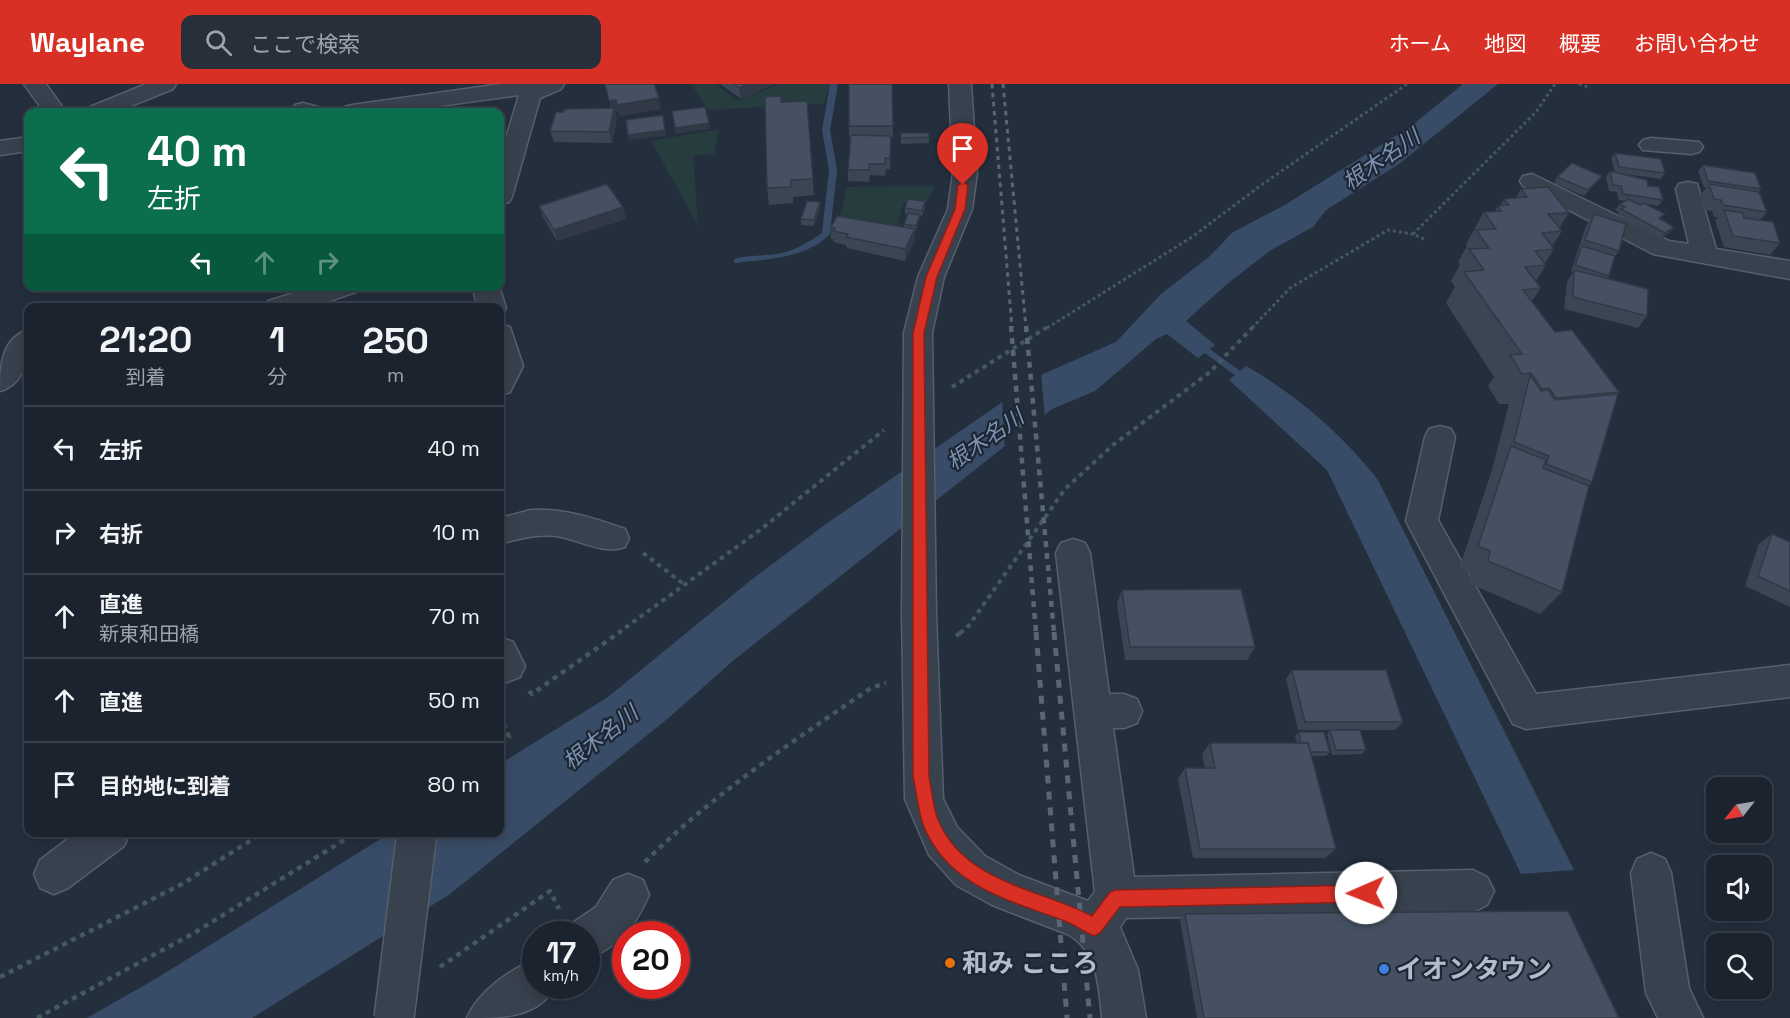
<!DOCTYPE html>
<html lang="ja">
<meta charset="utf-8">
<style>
body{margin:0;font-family:"Space Grotesk","Noto Sans JP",sans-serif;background:#282f3a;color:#f1f3f6;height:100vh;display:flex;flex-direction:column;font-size:22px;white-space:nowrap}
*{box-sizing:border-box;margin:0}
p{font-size:20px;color:#a0a4aa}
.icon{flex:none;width:33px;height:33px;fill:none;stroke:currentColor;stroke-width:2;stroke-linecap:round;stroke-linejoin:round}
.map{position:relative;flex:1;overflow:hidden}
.side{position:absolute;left:24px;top:219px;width:480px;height:534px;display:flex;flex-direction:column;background:#1b232e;border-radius:12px;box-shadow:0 3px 15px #0003,0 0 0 2px #39404a}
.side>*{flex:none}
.top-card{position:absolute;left:24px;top:24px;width:480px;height:183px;border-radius:12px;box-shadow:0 3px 15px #0003,0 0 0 2px #39404a;background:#0b6e4f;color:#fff;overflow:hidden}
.needle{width:39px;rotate:239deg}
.tools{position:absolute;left:1706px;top:693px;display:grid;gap:12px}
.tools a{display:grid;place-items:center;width:66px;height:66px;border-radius:12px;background:#1b232e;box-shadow:0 3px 15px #0003,0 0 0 2px #39404a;font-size:30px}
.speed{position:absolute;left:522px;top:837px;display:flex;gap:12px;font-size:30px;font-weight:700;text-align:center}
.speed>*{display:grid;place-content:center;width:78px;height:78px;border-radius:50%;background:#1b232e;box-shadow:0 3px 15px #0003,0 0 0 2px #39404a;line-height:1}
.speed small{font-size:15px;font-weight:400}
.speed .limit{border:9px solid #d22;background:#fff;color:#111}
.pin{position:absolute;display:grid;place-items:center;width:51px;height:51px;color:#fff;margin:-62px -26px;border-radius:50% 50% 50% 0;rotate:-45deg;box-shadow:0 0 6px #0007}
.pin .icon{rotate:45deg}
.me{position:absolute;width:66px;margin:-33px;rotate:269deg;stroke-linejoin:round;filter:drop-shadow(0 0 4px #0008)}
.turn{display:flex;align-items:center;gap:21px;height:126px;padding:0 24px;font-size:27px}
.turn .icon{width:78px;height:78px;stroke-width:2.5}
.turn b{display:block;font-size:42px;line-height:51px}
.lanes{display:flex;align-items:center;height:57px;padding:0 24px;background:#0003;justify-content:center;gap:30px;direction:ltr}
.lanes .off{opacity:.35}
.eta{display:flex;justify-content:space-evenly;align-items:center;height:102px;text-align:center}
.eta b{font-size:36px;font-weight:700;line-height:42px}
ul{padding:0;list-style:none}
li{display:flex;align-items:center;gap:18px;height:84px;padding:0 24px;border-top:2px solid #39404a}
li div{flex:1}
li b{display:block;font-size:22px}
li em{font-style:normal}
header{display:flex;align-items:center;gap:36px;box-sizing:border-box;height:84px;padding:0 30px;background:#d93025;color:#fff}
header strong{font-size:28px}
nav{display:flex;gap:33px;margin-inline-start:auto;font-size:21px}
.search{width:420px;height:54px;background:#282f3a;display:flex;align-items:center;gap:15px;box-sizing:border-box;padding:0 21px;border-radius:12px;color:#a0a4aa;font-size:22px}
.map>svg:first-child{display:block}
.green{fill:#263c3f}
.water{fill:#394c67}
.pier{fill:#242f3e}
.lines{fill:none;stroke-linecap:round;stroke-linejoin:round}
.stream{fill:#394c67;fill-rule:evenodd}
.minor-casing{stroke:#565f6c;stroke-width:3}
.path-far2{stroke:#44595c;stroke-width:3;stroke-dasharray:3 3;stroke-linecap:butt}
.path-far1{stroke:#44595c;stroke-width:4;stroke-dasharray:4.5 4.5;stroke-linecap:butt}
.path{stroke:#44595c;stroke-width:4.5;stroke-dasharray:5 5;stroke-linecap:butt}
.minor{fill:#38414e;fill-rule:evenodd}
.rail-far2{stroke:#5a6575;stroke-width:3;stroke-dasharray:4.5 4.5;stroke-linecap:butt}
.rail-far1{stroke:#5a6575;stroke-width:4.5;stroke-dasharray:6 6;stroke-linecap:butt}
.rail{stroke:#5a6575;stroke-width:5;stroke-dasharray:8 8;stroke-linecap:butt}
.minor-bridge-casing{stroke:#565f6c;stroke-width:42;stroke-linecap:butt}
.minor-bridge{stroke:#38414e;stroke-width:39}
.wall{fill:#3b4654}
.shaded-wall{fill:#303945}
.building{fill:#455162;stroke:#303945;stroke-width:1.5}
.route{fill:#d93025;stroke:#8d1f18;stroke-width:1.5}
.food-dot{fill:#e8710a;stroke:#1d2633;stroke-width:2}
.shop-dot{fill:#3f7fe0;stroke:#1d2633;stroke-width:2}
.labels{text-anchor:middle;stroke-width:4.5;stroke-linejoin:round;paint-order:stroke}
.water-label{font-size:22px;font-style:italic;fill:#7c92b1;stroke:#1d2633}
.near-poi-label{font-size:26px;font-weight:bold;fill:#b4bcc9;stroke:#1d2633;text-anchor:start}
</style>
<header>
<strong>Waylane</strong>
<div class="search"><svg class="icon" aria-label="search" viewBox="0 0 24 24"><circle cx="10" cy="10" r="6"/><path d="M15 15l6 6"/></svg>ここで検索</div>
<nav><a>ホーム</a><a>地図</a><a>概要</a><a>お問い合わせ</a></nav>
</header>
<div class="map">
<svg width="1790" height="934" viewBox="0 0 1790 934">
<rect width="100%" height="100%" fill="#242f3e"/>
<g class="green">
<polygon points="691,0 716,0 738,17 779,0 830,0 824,20 708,26"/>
<polygon points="719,45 714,70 693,72 698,141 651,57"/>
<polygon points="935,102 926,119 904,118 897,143 838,140 847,103"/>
</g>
<g class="water">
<polygon points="1463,0 1498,0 1399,80 1326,126 1313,143 1271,166 1227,200 1186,237 1215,261 1198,274 1167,250 1156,255 1095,307 1052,325 734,576 666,636 450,810 252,934 87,934 157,894 390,749 500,748 500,680 608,613 751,496 826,440 1043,290 1116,258 1161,210 1210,172 1233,148 1283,122 1410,43"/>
<path d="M1246 282C1297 311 1342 350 1378 396L1574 786 1521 790 1327 386 1229 296Z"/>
</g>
<polygon class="pier" points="1041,288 1045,335 1005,367 1002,315"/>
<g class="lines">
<g class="stream">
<path d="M830 0H838L830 46 837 86 830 150C809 171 781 174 753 177 747 177 740 179 734 179V175C749 171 763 172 778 170 794 167 809 158 822 149L829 86 822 46Z"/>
<polygon points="1197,256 1250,294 1252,296 1250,298 1244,298 1194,261 1194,257"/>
</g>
<g class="minor-casing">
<g id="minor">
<polygon points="24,0 46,0 66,28 44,28"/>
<polygon points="146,0 176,0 173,5 116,28 87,28 90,23"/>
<polygon points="501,0 564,0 561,5 540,14 512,113 509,118 500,121 500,74 519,11 396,28 341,28 344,23 352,21"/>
<path d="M949 0H971L977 89 972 125 944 193 932 249 936 530 943 715 957 743 985 772 1019 791 1088 817 1095 808 1056 469 1061 459 1073 455 1085 459 1090 469 1109 610H1124L1137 615 1142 627 1137 639 1124 644H1113L1134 793 1473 786 1487 793 1494 807 1487 821 1473 828 1126 834 1120 843 1138 886 1146 934H1102C1099 903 1098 866 1067 850L992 821 956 801 929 771 905 715 902 530 904 249 918 193 948 125 953 89Z"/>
<polygon points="303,19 318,23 321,28 293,28 292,26 295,21"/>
<polygon points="28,53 28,67 0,71 0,57"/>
<polygon points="1651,54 1699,58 1703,63 1699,68 1691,70 1643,66 1639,61 1643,56"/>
<polygon points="1532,90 1669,157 1689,160 1676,105 1679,100 1688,98 1697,100 1716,165 1790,177 1790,195 1653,170 1523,102 1520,97 1523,92"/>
<polygon points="316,202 360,202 356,208 309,224 265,224 268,217"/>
<polygon points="472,202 499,202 506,224 502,231 500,231 500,224 478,224"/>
<polygon points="500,240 510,243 523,282 510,308 500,312"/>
<path d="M28 246C30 269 26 300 0 307 0 284 1 254 28 246Z"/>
<polygon points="1440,342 1451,345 1455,353 1438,436 1536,610 1790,581 1790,613 1526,645 1513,640 1406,437 1425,353 1429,345"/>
<path d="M531 426C563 424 594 434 625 445L629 454 625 463C602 471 578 455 556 452 535 450 518 455 500 460V434Z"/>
<polygon points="500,553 513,558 525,582 520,593 507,598 500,595"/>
<polygon points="77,748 130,748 124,762 68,804 54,810 40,804 34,790 40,776"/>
<polygon points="1651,769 1665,775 1671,789 1689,904 1703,934 1658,934 1646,909 1631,789 1637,775"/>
<path d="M628 790 643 796 649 811C635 843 619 862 586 876V850H567L571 840 596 823 613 796Z"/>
<path d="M536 875V902H555C539 934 502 934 467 934 478 908 510 885 536 875Z"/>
</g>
</g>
<g class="path-far2">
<polyline points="1579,0 1588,3"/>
<polyline points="1424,155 1413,150 1536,28 1555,0"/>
<polyline points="1047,244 1192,153 1260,102 1407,0"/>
<polyline points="1252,244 1290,204 1388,146 1413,150"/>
</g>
<g class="path-far1">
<polyline points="952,303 1049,242"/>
<polyline points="643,469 685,501"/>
<polyline points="618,549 760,446 884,346"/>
<polyline points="960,549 967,544 1065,405 1113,361 1210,288 1254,242"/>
</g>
<g class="path">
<polyline points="956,552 962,548"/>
<polyline points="529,607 532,610 620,548"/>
<polyline points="500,630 509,653 500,660"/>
<path d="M645 778C713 710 792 658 871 604L886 599"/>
<polyline points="440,883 550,807 559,825"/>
<polyline points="0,893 182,800 264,748"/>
<polyline points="37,934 194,849 357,748"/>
</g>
<use href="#minor" class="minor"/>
<g class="rail-far2">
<polyline points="992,0 1012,244"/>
<polyline points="1003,0 1026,244"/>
</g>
<g class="rail-far1">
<polyline points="1011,242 1036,549"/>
<polyline points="1026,242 1054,549"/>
</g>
<g class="rail">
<polyline points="1036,548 1067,934"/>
<polyline points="1054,548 1090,934"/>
</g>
<g class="minor-bridge-casing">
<polyline id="minor-bridge" points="394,934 417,748"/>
</g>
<use href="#minor-bridge" class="minor-bridge"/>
</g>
<g class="wall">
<polygon points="605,0 661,25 620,32 618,27 615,28 617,35 612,59 554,58 550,47 611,24"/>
<polygon points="720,0 775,0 741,15"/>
<polygon points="892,0 893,53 891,53 890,85 886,85 885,92 870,91 869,98 848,97 848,86 850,53 849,53 849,42"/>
<polygon points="781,12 781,18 807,17 814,111 793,113 793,119 769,121 767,104"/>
<polygon points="901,49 929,49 929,59 901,60"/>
<polygon points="1615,69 1665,89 1661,95 1617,89 1648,102 1663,116 1658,122 1647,120 1661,136 1674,143 1670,149 1661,155 1617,131 1619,128 1615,126 1620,120 1625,117 1619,116 1617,108 1609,107 1606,93 1610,87 1615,89 1611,74"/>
<polygon points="1703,81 1761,105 1759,108 1767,128 1760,136 1780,159 1770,171 1724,163 1715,137 1718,133 1714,133 1712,127 1705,126 1700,112 1707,103 1704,103 1698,87"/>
<polygon points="1602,92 1598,97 1584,112 1554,99 1557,93"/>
<polygon points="1521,105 1569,129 1559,144 1562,147 1552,162 1554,165 1545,179 1546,181 1536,197 1541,204 1532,217 1555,248 1619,308 1618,310 1592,398 1589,402 1562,508 1540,530 1468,499 1471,490 1459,485 1492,386 1509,320 1499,320 1488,302 1494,293 1446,219 1455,203 1451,197 1460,181 1458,178 1467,162 1466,160 1484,128 1495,127 1498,122 1500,122 1504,115 1516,114"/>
<polygon points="925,117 925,123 922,132 920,132 919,137 915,148 915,156 905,177 847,164 846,161 834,158 833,155 831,155 831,143 904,143 904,140 908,130 905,130 905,124"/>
<polygon points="539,122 623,123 626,135 557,157 543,133"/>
<polygon points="820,124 814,142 801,141 801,135"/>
<polygon points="1594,130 1619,167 1615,172 1609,192 1607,195 1647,232 1638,244 1564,225 1567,198 1573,188 1571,187 1586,142"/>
<polygon points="1772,450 1790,458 1790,523 1745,502 1759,460"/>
<polygon points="1122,506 1255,563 1247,576 1125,576 1117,519"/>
<polygon points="1292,586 1403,638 1395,646 1360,646 1366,666 1362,670 1332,671 1327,650 1330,646 1298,646 1286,595"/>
<polygon points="1299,648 1330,668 1326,672 1311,672 1336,765 1325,774 1193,774 1178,695 1185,684 1205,684 1202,670 1210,659 1297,659 1295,652"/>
<polygon points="1185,830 1619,934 1197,934 1180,836"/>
</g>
<g class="shaded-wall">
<polygon points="748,0 775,0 741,15 739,4"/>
<polygon points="659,14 661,25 620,32 617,21"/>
<polygon points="616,16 618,27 615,28 617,35 612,59 609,48 612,28 609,17"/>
<polygon points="663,31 666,52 629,56 628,51"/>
<polygon points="709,39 710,45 676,50 675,44"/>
<polygon points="1602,92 1598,97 1584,112 1588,106"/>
<polygon points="820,118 820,124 814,142 814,136"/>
<polygon points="623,123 626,135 557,157 554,146"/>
<polygon points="920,131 919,137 916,148 916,142"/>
<polygon points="1674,143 1670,149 1661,155 1665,149"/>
<polygon points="915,145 915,156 905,177 905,165"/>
</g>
<g class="building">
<polygon points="605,0 654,0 659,14 617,21 616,16 609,17"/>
<polygon points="734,0 748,0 739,4"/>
<polygon points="849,0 892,0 893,42 849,42"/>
<polygon points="781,12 781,18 807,17 813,95 791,96 791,103 767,104 765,13"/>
<polygon points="705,23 709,39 675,44 672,27"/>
<polygon points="614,24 609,48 550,47 556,28 564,28 564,25"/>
<polygon points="663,31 665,46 628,51 626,36"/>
<polygon points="901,49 929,49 929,53 901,54"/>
<polygon points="851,51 891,52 890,74 885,74 885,80 869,80 869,86 848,86"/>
<polygon points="1615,69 1661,75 1665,89 1619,83"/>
<polygon points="1572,79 1602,92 1588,106 1557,93"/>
<polygon points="1703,81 1755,89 1761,105 1708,97"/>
<polygon points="1610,87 1647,96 1648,102 1659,103 1663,116 1623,110 1621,102 1613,101"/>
<polygon points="607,100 623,123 554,146 539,122"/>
<polygon points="1709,100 1759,108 1767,128 1723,121 1721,116 1714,115"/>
<polygon points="1548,103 1569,129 1548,130 1562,147 1542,149 1554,165 1535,167 1546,181 1525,183 1541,204 1523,206 1555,248 1572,246 1619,308 1556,314 1549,304 1542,305 1531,289 1522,290 1510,271 1522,270 1464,188 1484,186 1469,165 1489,164 1476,146 1496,145 1484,128 1501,127 1498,122 1509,121 1504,115 1527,113 1521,105"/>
<polygon points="908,115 925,117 922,127 905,124"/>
<polygon points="1628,115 1640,121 1644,119 1665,130 1659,134 1674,143 1665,149 1621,125 1625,123 1620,120"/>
<polygon points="807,117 820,118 814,136 801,135"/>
<polygon points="1724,126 1743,129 1744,134 1773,138 1780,159 1733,152"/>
<polygon points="908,129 920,131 916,142 904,140"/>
<polygon points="1594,130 1626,140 1619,167 1585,156"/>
<polygon points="837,132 915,145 905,165 846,153 848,150 833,147 835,144 831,143"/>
<polygon points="1582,162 1615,172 1609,192 1575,181"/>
<polygon points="1574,186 1648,205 1647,232 1573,213"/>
<polygon points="1530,291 1541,307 1548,306 1555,316 1618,310 1592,398 1546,380 1549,372 1514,358"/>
<polygon points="1511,362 1546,376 1543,384 1589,402 1562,508 1488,477 1490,467 1478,462"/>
<polygon points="1772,450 1790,458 1790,507 1758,492"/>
<polygon points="1241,505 1255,563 1130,563 1122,506"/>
<polygon points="1292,586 1386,586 1403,638 1305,638"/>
<polygon points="1330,646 1360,646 1366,666 1336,666"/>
<polygon points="1299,648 1324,648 1330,668 1310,668 1308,659 1301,659"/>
<polygon points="1210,659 1308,659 1336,765 1200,765 1185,684 1215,684"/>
<polygon points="1568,827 1619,934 1204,934 1185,830"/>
</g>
<path class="route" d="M963 98 968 101 965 125 937 193 924 249 929 693C932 707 933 725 939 738 966 799 1040 805 1092 832L1110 808 1116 806 1366 801 1373 803 1375 809 1373 815 1366 818 1120 823 1100 849 1094 852C1084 848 1075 841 1065 837 1011 817 949 803 924 743 918 728 917 709 913 693V249L926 193 955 125 958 101Z"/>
<circle class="food-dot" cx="950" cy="879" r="6"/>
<circle class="shop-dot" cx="1384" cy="885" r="6"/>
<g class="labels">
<g class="water-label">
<text transform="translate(1381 75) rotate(-35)" y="8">根木名川</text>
<text transform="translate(985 355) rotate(-35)" y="8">根木名川</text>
<text transform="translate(600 653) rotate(-38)" y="8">根木名川</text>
</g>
<g class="near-poi-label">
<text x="962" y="888">和み こころ</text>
<text x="1396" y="894">イオンタウン</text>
</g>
</g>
</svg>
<div class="tools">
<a><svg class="needle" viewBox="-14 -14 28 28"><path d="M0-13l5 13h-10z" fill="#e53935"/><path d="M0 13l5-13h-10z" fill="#a0a4aa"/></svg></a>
<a><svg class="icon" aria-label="sound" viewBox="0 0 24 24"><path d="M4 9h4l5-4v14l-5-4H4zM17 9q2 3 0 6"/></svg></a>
<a><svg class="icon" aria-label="search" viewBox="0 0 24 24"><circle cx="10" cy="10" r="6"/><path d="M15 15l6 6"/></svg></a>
</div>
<div class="speed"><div>17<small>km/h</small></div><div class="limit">20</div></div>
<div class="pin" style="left:963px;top:101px;background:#d93025"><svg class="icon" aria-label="arrive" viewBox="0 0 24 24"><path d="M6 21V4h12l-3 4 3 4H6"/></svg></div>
<svg class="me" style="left:1366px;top:809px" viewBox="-20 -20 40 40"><circle r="19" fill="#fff"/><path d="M0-13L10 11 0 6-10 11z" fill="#d93025"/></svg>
<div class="top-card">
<div class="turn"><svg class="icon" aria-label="left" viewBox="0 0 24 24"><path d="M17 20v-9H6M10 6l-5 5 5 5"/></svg><div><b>40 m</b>左折</div></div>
<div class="lanes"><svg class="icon" aria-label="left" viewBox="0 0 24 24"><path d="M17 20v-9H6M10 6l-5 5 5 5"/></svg><svg class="icon off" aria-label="ahead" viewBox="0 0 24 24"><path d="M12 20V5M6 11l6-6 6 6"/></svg><svg class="icon off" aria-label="right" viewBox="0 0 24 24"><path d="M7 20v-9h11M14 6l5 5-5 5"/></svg></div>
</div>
<section class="side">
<div class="eta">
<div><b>21:20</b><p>到着</p></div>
<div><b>1</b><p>分</p></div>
<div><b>250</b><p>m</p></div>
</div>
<ul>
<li><svg class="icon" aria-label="left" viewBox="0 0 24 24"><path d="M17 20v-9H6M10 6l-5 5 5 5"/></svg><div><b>左折</b></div><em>40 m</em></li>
<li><svg class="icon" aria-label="right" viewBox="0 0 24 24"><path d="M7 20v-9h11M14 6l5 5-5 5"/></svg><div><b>右折</b></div><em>10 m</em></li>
<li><svg class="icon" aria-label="ahead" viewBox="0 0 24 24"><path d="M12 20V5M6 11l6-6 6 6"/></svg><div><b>直進</b><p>新東和田橋</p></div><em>70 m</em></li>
<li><svg class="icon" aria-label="ahead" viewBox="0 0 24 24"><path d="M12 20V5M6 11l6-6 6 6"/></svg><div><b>直進</b></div><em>50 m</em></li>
<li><svg class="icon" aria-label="arrive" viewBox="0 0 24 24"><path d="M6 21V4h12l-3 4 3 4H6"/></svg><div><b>目的地に到着</b></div><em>80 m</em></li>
</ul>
</section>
</div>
